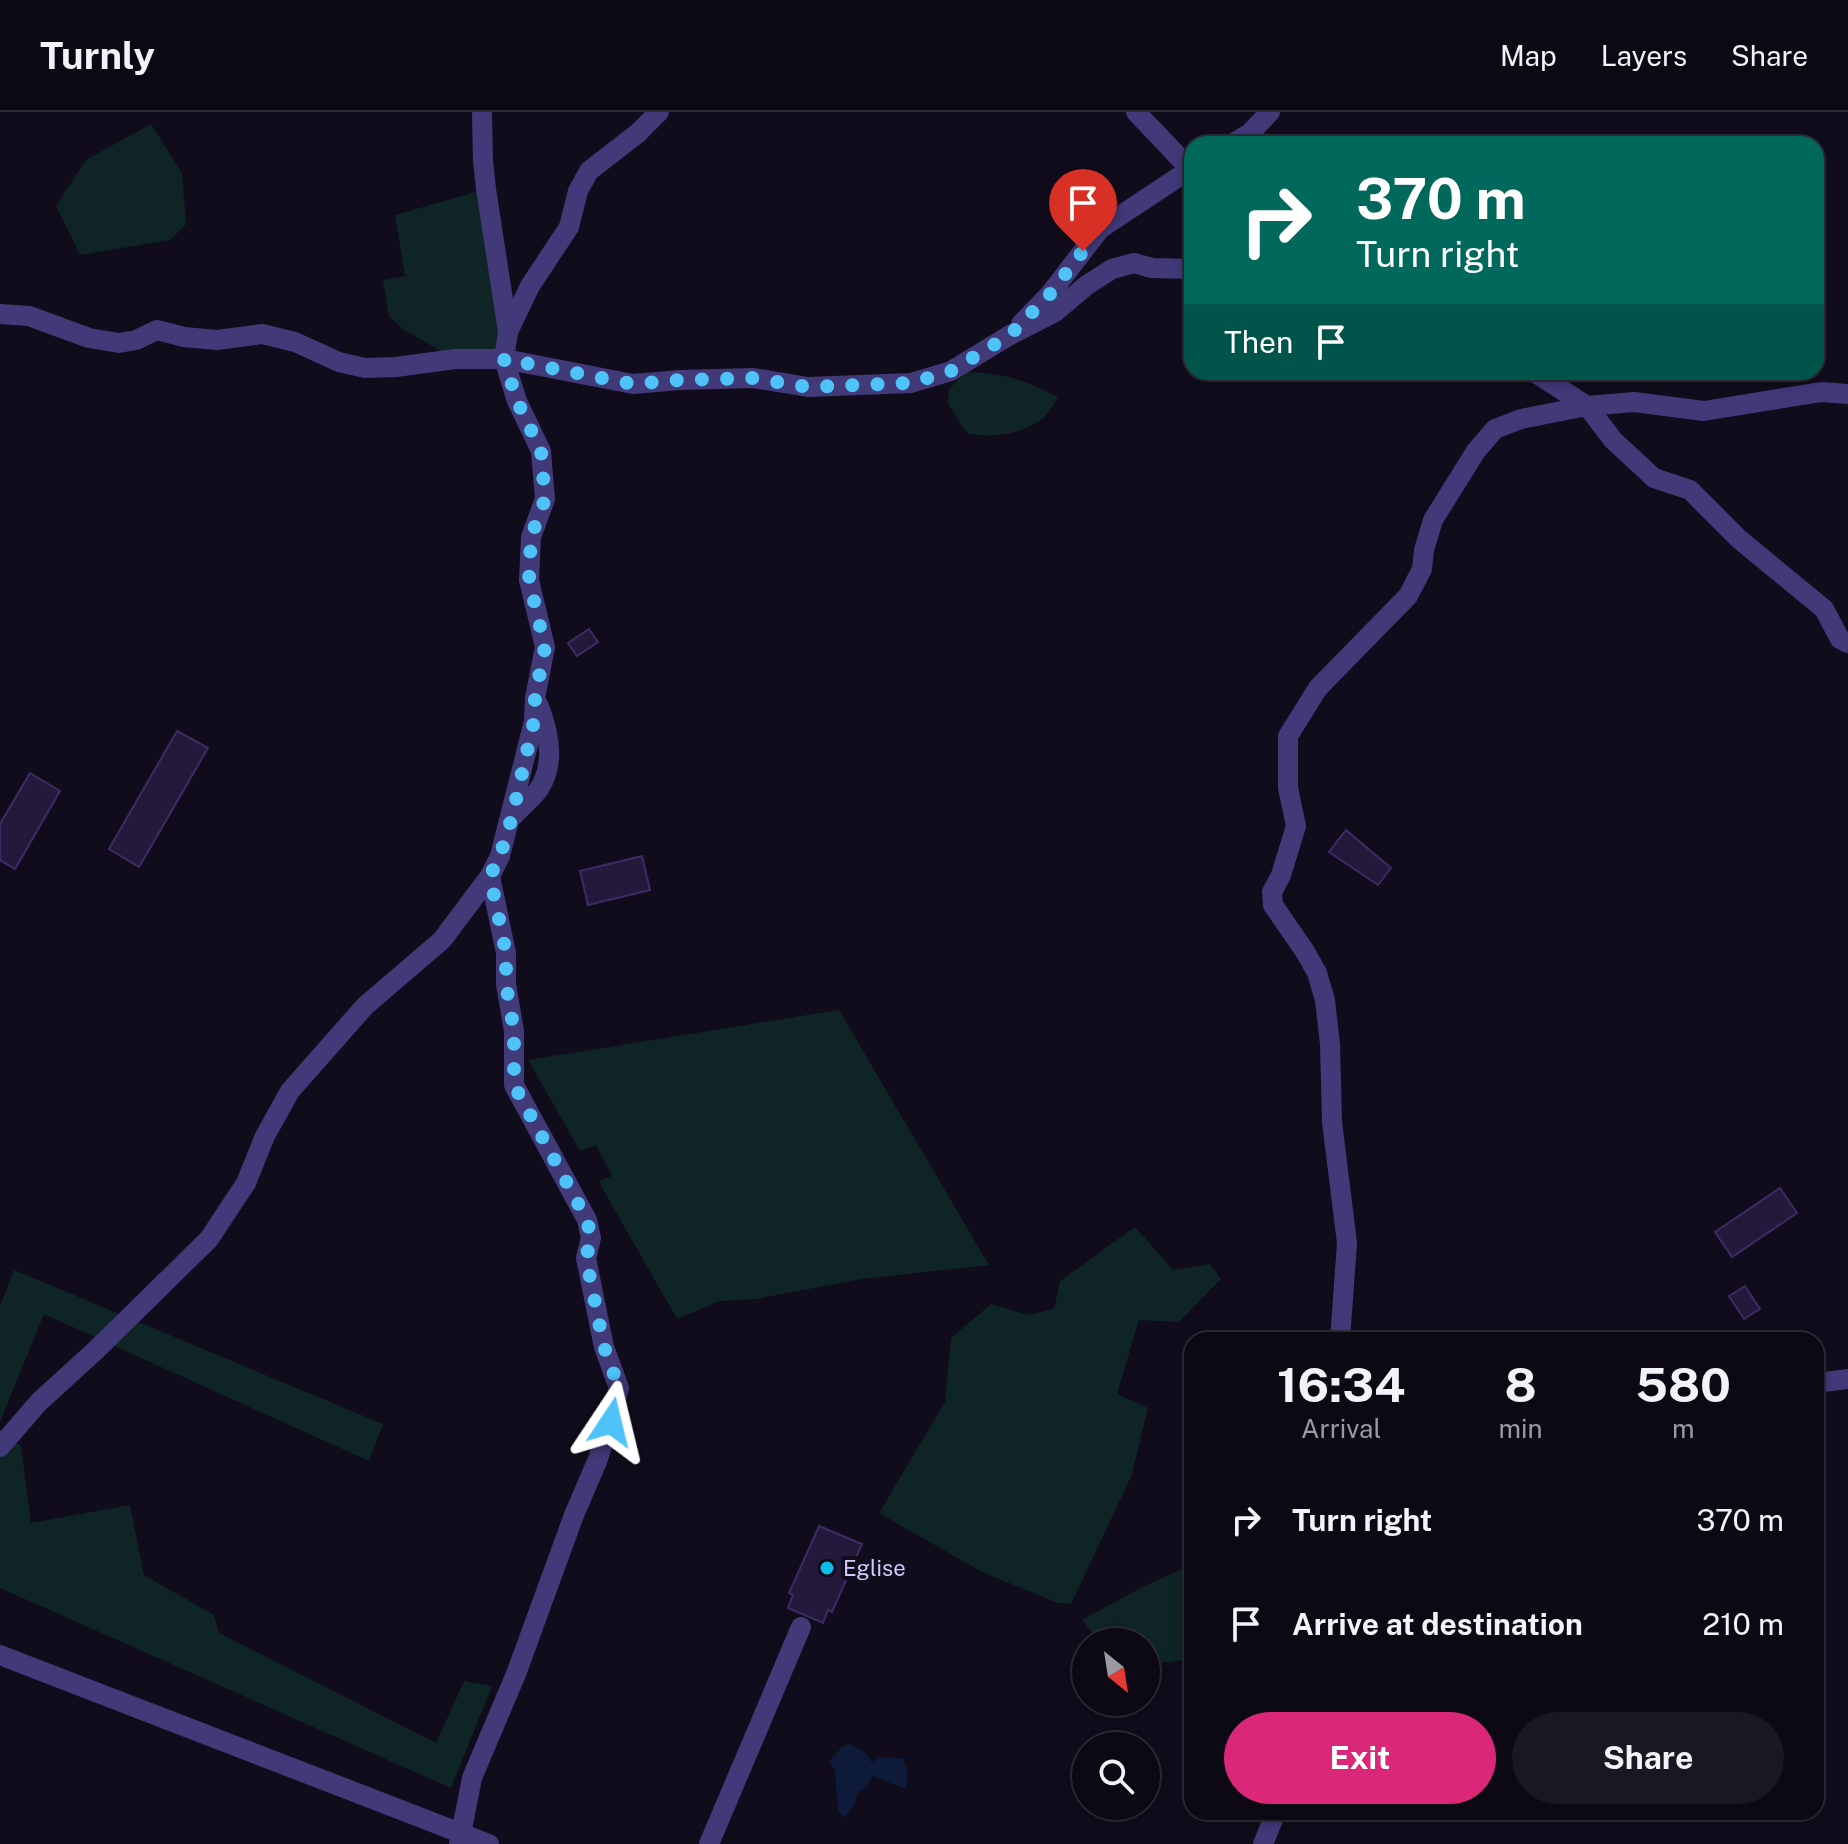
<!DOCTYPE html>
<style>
body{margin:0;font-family:"Public Sans",sans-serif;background:#1a1722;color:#f1f3f6;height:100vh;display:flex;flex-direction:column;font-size:30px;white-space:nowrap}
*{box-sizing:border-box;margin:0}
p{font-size:26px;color:#9a9aa0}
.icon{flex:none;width:44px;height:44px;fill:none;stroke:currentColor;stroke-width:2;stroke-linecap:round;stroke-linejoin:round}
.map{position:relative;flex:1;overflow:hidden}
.drawer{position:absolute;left:1184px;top:1220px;width:640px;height:488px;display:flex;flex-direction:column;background:#0c0914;border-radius:24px;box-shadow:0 4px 12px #0003,0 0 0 2px #2c2a34}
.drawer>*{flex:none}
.guide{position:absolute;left:1184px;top:24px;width:640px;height:244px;border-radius:24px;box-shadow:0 4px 12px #0003,0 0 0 2px #2c2a34;background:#00695c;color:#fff;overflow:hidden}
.needle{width:52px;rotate:150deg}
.tools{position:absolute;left:1072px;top:1516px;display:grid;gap:16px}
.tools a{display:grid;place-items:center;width:88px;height:88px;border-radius:50%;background:#0c0914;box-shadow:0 4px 12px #0003,0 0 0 2px #2c2a34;font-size:40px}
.pin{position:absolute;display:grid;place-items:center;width:68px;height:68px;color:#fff;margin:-82px -34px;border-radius:50% 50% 50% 0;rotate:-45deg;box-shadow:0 0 8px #0007}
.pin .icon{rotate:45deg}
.me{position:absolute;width:88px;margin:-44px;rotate:10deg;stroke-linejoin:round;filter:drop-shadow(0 0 6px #0008)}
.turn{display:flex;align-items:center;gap:28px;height:168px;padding:0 40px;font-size:36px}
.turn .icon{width:104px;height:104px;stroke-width:2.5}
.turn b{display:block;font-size:56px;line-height:68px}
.then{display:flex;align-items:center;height:76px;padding:0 40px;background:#0003;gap:16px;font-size:30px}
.eta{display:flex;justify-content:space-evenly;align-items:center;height:136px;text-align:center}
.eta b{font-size:48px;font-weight:700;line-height:56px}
.action{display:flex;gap:16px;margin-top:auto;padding:16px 40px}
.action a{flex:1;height:92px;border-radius:48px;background:#db2777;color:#fff;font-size:32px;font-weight:700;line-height:92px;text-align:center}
.action a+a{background:#1a1722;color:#f1f3f6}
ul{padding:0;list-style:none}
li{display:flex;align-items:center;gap:24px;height:104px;padding:0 40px}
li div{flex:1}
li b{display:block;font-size:30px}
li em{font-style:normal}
header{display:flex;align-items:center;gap:48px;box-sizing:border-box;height:112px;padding:0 40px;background:#0c0914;border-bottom:2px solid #2c2a34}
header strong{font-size:38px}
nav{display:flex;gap:44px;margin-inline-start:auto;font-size:28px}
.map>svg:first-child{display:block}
.green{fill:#0f2424}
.water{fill:#0d1a39}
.building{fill:#23193b;stroke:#3c2c66;stroke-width:2}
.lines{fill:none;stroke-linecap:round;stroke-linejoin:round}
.minor{stroke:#413978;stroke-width:20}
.route{stroke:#4fc3f7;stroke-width:14;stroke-dasharray:0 25.2}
.poi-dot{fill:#0cbee5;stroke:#100c1b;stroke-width:3}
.labels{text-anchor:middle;stroke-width:8;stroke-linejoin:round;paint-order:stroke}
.poi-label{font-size:22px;fill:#d3c9fc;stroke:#100c1b;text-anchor:start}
</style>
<header>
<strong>Turnly</strong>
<nav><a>Map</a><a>Layers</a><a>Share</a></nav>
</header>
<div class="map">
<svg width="1848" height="1732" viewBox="0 0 1848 1732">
<rect width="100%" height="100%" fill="#100c1b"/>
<g class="green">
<polygon points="151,12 182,61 186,112 170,128 80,143 56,94 86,48"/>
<polygon points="486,77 504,247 455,247 404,218 389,204 383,168 405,164 395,103"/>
<path d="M966 260C1003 261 1025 268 1058 285 1054 291 1049 301 1043 306 1024 322 990 327 967 321L948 292 949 277Z"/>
<polygon points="839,898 989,1153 862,1167 756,1187 720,1189 677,1207 601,1074 599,1069 612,1064 596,1033 580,1039 528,948"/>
<polygon points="1135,1115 1173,1158 1210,1152 1221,1167 1179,1210 1139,1208 1117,1282 1148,1296 1131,1365 1071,1492 1058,1491 982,1460 879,1401 945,1290 951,1226 991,1192 1028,1203 1054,1197 1060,1169"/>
<polygon points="14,1158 383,1312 369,1349 44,1202 0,1310 0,1194"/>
<polygon points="0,1317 21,1334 31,1411 130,1393 144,1463 214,1503 219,1521 436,1631 464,1569 492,1574 451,1676 0,1476"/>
<polygon points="1191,1453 1192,1547 1146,1553 1146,1530 1100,1530 1082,1508 1142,1475"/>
</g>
<polygon class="water" points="851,1632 867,1642 872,1651 880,1645 903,1646 908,1662 906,1677 872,1664 867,1675 858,1680 854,1692 845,1706 838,1700 835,1658 829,1649 843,1634"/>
<g class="building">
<polygon points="589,517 598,530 577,544 568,531"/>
<polygon points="177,619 208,636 139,755 109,737"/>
<polygon points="30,661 60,679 15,757 0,748 0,712"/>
<polygon points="1346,718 1391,756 1378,773 1329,740"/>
<polygon points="642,744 650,778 588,793 580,759"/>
<polygon points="1780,1076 1797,1101 1732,1145 1715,1120"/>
<polygon points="1745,1174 1760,1197 1744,1207 1729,1184"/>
<polygon points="819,1414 862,1432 832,1500 828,1498 823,1511 788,1496 793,1483 789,1481"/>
</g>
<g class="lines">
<g class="minor">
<polyline points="482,0 483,49 486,77 508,220"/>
<polyline points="1136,0 1192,59"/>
<polyline points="1232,32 1250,21 1270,0"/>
<polyline points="0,202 29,204 89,226 119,231 136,228 157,218 184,225 217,228 262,222 295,230 339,250 365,256 396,255 455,247 504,247 633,272 680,268 753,266 808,275 911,271 951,259 1010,223 1055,200 1087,173 1112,157 1134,151 1152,156 1192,157"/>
<polyline points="1021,212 1050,182 1100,117 1192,56"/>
<polyline points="1534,260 1587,294 1634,290 1704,299 1821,280 1848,282"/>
<path d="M512 705C520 696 532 687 539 677 556 651 549 619 538 592"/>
<polyline points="1340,1228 1347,1131 1332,1010 1330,932 1325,888 1317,861 1306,841 1273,793 1272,780 1281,763 1296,714 1288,676 1288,624 1318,576 1408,484 1422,457 1424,438 1433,408 1476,339 1495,317 1521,307 1587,294 1613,328 1654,366 1690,378 1739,427 1824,497 1840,527 1848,531"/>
<polyline points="1816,1271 1848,1267"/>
<polyline points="0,1335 39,1290 96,1238 209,1127 246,1071 265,1024 290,979 365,894 442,828 490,764 500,744 534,609 535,586 545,535 529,468 531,425 545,387 541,339 517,289 504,247 508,220 530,174 569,115 578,79 589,59 638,21 659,0"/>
<polyline points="0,1543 489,1732"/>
<polyline points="459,1732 472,1666 516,1562 574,1403 598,1347 619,1276 604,1235 586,1146 591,1126 587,1108 514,973 514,919 506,872 506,841 490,764"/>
<polyline points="709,1732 801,1515"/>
<polyline points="1263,1732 1276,1700"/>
</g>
</g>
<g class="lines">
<polyline class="route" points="611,1310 619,1276 604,1235 586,1146 591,1126 587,1108 514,973 514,919 506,872 506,841 490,764 500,744 512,705 534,609 535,586 545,535 529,468 531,425 545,387 541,339 517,289 504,247 633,272 680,268 753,266 808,275 911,271 951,259 1010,223 1050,182 1083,139"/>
</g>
<circle class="poi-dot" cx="827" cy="1456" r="8"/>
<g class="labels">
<g class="poi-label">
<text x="843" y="1464">Eglise</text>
</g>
</g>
</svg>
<div class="tools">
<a><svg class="needle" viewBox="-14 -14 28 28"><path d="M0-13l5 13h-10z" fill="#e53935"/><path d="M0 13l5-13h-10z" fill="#9a9aa0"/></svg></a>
<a><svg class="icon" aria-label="search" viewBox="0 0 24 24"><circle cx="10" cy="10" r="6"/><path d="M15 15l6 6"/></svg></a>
</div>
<div class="pin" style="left:1083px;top:139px;background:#d93025"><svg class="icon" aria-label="arrive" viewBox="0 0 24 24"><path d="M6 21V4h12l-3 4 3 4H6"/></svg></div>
<svg class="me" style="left:611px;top:1310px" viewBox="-20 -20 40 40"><path d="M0-17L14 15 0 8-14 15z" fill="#4fc3f7" stroke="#fff" stroke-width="4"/></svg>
<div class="guide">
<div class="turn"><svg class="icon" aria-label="right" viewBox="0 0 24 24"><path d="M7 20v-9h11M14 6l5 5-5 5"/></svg><div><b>370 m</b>Turn right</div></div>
<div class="then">Then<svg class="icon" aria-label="arrive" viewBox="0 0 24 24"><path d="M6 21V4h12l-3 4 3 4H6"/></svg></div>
</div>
<section class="drawer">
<div class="eta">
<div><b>16:34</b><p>Arrival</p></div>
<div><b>8</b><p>min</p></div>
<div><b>580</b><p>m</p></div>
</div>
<ul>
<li><svg class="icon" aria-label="right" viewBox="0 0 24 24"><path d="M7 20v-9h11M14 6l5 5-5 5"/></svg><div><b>Turn right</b></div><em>370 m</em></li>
<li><svg class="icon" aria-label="arrive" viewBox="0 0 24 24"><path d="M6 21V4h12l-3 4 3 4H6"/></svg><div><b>Arrive at destination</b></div><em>210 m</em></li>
</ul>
<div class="action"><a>Exit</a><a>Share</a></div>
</section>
</div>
